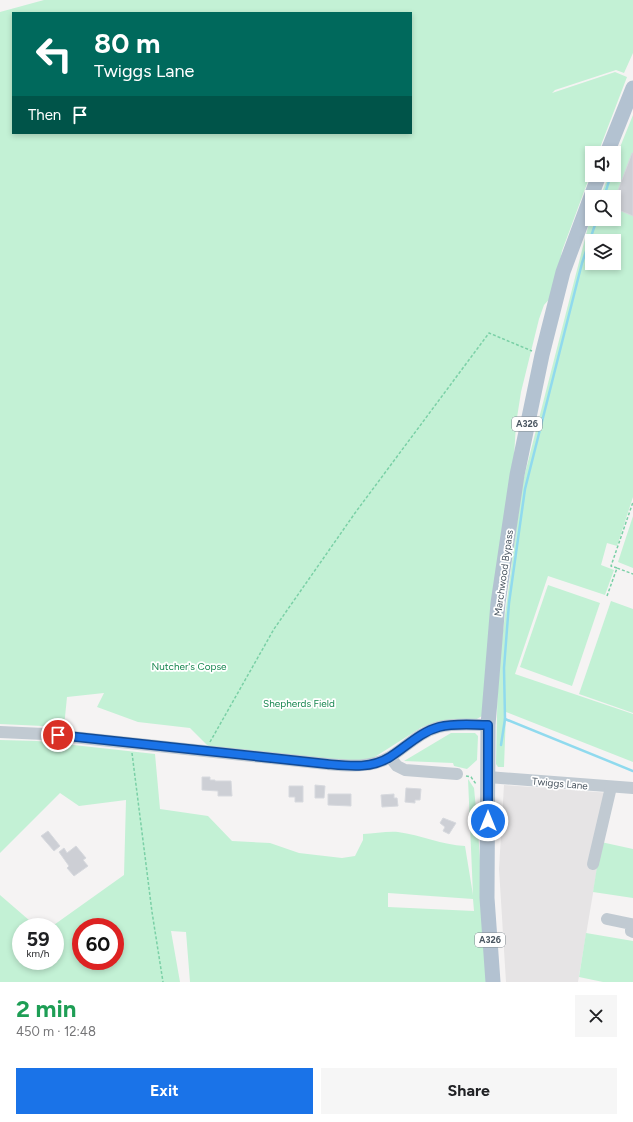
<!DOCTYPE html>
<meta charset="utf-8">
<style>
body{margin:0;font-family:Figtree,sans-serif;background:#f6f6f6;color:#202124;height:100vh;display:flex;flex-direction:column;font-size:15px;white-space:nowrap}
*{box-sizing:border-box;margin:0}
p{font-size:13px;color:#757577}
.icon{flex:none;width:22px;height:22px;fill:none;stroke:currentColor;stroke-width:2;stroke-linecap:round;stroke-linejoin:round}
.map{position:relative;height:982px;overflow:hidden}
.side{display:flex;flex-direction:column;background:#fff;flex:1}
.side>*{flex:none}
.hud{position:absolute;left:12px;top:12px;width:400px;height:122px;border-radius:0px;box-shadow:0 2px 6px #0003;background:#00695c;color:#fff;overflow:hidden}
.controls{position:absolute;left:585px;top:146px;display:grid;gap:8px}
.controls a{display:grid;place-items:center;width:36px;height:36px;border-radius:0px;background:#fff;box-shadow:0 2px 6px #0003;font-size:20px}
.speed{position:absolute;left:12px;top:918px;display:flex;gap:8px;font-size:20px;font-weight:700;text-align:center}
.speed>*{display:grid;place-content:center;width:52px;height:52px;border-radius:50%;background:#fff;box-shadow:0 2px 6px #0003;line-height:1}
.speed small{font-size:10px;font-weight:400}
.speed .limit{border:6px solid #d22;background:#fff;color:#111}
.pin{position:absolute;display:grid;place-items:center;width:34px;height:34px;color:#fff;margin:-17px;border:2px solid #fff;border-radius:50%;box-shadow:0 1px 4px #0007}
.me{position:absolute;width:44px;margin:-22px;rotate:0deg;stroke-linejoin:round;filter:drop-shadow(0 0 3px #0008)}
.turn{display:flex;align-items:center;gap:14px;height:84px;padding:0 16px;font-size:18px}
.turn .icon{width:52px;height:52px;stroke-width:2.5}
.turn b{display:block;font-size:28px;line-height:34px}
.then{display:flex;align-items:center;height:38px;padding:0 16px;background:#0003;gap:8px;font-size:15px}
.round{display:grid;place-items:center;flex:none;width:42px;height:42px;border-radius:0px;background:#f6f6f6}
.overview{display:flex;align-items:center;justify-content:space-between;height:68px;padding:0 16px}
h1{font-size:24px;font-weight:700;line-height:30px;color:#1e9e55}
.button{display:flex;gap:8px;margin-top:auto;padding:8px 16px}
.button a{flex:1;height:46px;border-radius:0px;background:#1a73e8;color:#fff;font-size:16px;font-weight:700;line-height:46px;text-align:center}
.button a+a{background:#f6f6f6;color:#202124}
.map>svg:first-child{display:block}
.education{fill:#e6e4e5}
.green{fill:#c3f1d5;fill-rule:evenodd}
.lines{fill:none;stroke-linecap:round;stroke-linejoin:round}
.stream{stroke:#90daee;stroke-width:2.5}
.building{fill:#cdcfd5;stroke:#d7d9de}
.path{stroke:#7ad0a6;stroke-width:1.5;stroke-dasharray:3 2;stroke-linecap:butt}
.minor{stroke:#c1cad2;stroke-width:12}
.major{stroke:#b3c2d1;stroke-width:15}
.route-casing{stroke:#114b97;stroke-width:10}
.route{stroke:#1a73e8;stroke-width:7}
.labels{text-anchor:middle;stroke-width:3.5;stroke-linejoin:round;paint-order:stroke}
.shield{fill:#fff;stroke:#808990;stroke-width:1}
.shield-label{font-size:9px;font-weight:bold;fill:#4a5661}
.street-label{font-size:10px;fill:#4a5661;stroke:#fff}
.park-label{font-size:10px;fill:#17864f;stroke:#fff}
</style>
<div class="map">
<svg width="633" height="982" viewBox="0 0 633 982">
<rect width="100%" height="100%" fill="#f5f3f3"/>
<polygon class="education" points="504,785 610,793 578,982 506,982 499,869"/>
<g class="green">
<path d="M44 0H633V53L624 73 616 70 555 90 552 93 615 72 627 77 598 153H592V170L562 251 553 295 544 305 539 319 521 392 516 424 514 457 482 716 475 720H452L422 727 370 760 342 762 210 748 190 728 138 722 97 707 104 693 67 697 64 727 0 724V12ZM13 13H411V133H13Z"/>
<path d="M633 115V497L617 546 607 543 601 565 614 570 605 595 548 576 515 674 633 714V762L506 712 504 767H498L496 764 498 669 522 485 589 223 592 217V219H614V197H600L609 175H614V162ZM592 241H614V263H592Z"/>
<polygon points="633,516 633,568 618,562"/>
<polygon points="548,585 600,603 572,686 520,667"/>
<polygon points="611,601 633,609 633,713 579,694"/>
<polygon points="451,733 475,733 478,736 477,760 467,769 454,766 453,763 404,761"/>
<path d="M0 740 37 741 155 754 160 809 208 816 232 841 270 843 299 853 342 858 355 856 363 840V834C374 834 387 831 398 832 421 835 442 845 465 846L473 895 468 779 474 788 478 830 488 982H190L186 932 171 931 180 982H0V895L37 927H21V961H55V927H51L124 875 126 800 79 806 60 793 0 853ZM388 893 473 899 474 911 388 907ZM81 927H115V961H81Z"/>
<polygon points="601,842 633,849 633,898 593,892"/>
<polygon points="586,933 633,941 633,982 603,982 579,977"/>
</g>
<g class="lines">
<g class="stream">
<polyline points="604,197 609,181"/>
<polyline points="505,719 633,771"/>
<polyline points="501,745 505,719 504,668 509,603 525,489 582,263 597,219"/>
</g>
</g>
<g class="building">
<polygon points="632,153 633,153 633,216 614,208 614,201"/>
<polygon points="202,777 210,777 210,780 215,780 215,781 231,781 232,796 218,796 218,791 202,790"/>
<polygon points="315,785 325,786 324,798 315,798"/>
<polygon points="289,786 303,786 303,802 295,802 295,797 289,797"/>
<polygon points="406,788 421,789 420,800 415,800 415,803 405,802"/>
<polygon points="328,794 351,794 351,806 328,805"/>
<polygon points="394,794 394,798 397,798 398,806 382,807 381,795"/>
<polygon points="443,818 456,823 449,834 443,831 445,827 440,823"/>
<polygon points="48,831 60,846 54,851 41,836"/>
<polygon points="76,846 86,858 83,860 88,866 74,876 67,868 69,866 59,852 64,848 67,853"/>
</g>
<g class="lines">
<g class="path">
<polyline points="617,568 611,566 633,502"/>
<polyline points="607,596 617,568 633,574"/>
<polyline points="210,742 274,629 355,513 489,333 532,351"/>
<polyline points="132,753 152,912 163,982"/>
<polyline points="466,776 471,777 476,784"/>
</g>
<g class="minor">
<path d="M0 732 44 734 327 764C349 766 371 768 390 757 406 747 420 732 439 727 455 723 472 725 488 725"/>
<polyline points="390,757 397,766 405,770 457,774"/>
<polyline points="488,777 633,788"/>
<polyline points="593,864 611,787"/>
<polyline points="607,919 631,924 631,931 633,932"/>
</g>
<g class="major">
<polyline points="607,153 633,88"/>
<polyline points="493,982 487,898 488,725 498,603 517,475 542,355 563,272 599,175"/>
</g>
</g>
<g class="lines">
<g class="route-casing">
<path id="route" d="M58 735 327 764C349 766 371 769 390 757 406 747 420 732 439 727 455 723 472 725 488 725V821"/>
</g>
<use href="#route" class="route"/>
</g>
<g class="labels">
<g class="shield">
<rect x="512" y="417" width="30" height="14" rx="3"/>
<rect x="475" y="933" width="30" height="14" rx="3"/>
</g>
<g class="shield-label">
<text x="527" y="427">A326</text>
<text x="490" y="943">A326</text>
</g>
<g class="street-label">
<text transform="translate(503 573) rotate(-82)" y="4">Marchwood Bypass</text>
<text transform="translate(560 783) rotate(5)" y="4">Twiggs Lane</text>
</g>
<g class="park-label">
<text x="189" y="670">Nutcher's Copse</text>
<text x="299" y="707">Shepherds Field</text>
</g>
</g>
</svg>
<div class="controls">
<a><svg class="icon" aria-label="sound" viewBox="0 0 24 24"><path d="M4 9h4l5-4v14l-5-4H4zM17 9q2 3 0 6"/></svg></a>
<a><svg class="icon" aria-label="search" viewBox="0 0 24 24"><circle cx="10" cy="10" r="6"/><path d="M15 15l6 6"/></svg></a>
<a><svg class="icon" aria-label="layers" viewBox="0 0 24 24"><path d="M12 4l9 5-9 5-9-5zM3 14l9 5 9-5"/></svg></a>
</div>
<div class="speed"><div>59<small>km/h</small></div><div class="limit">60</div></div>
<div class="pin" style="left:58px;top:735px;background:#d93025"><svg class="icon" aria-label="arrive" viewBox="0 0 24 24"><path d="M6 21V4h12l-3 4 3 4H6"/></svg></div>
<svg class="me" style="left:488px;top:821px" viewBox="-20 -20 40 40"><circle r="17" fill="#1a73e8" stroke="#fff" stroke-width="3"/><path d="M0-11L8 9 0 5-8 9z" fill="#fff"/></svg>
<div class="hud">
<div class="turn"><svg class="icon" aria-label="left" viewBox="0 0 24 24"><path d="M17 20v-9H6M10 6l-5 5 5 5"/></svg><div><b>80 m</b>Twiggs Lane</div></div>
<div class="then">Then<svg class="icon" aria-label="arrive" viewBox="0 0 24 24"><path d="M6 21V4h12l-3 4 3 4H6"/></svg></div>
</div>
</div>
<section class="side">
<div class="overview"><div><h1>2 min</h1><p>450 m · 12:48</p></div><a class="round"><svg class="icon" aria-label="close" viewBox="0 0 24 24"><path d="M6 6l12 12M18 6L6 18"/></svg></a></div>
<div class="button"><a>Exit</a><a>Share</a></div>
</section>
